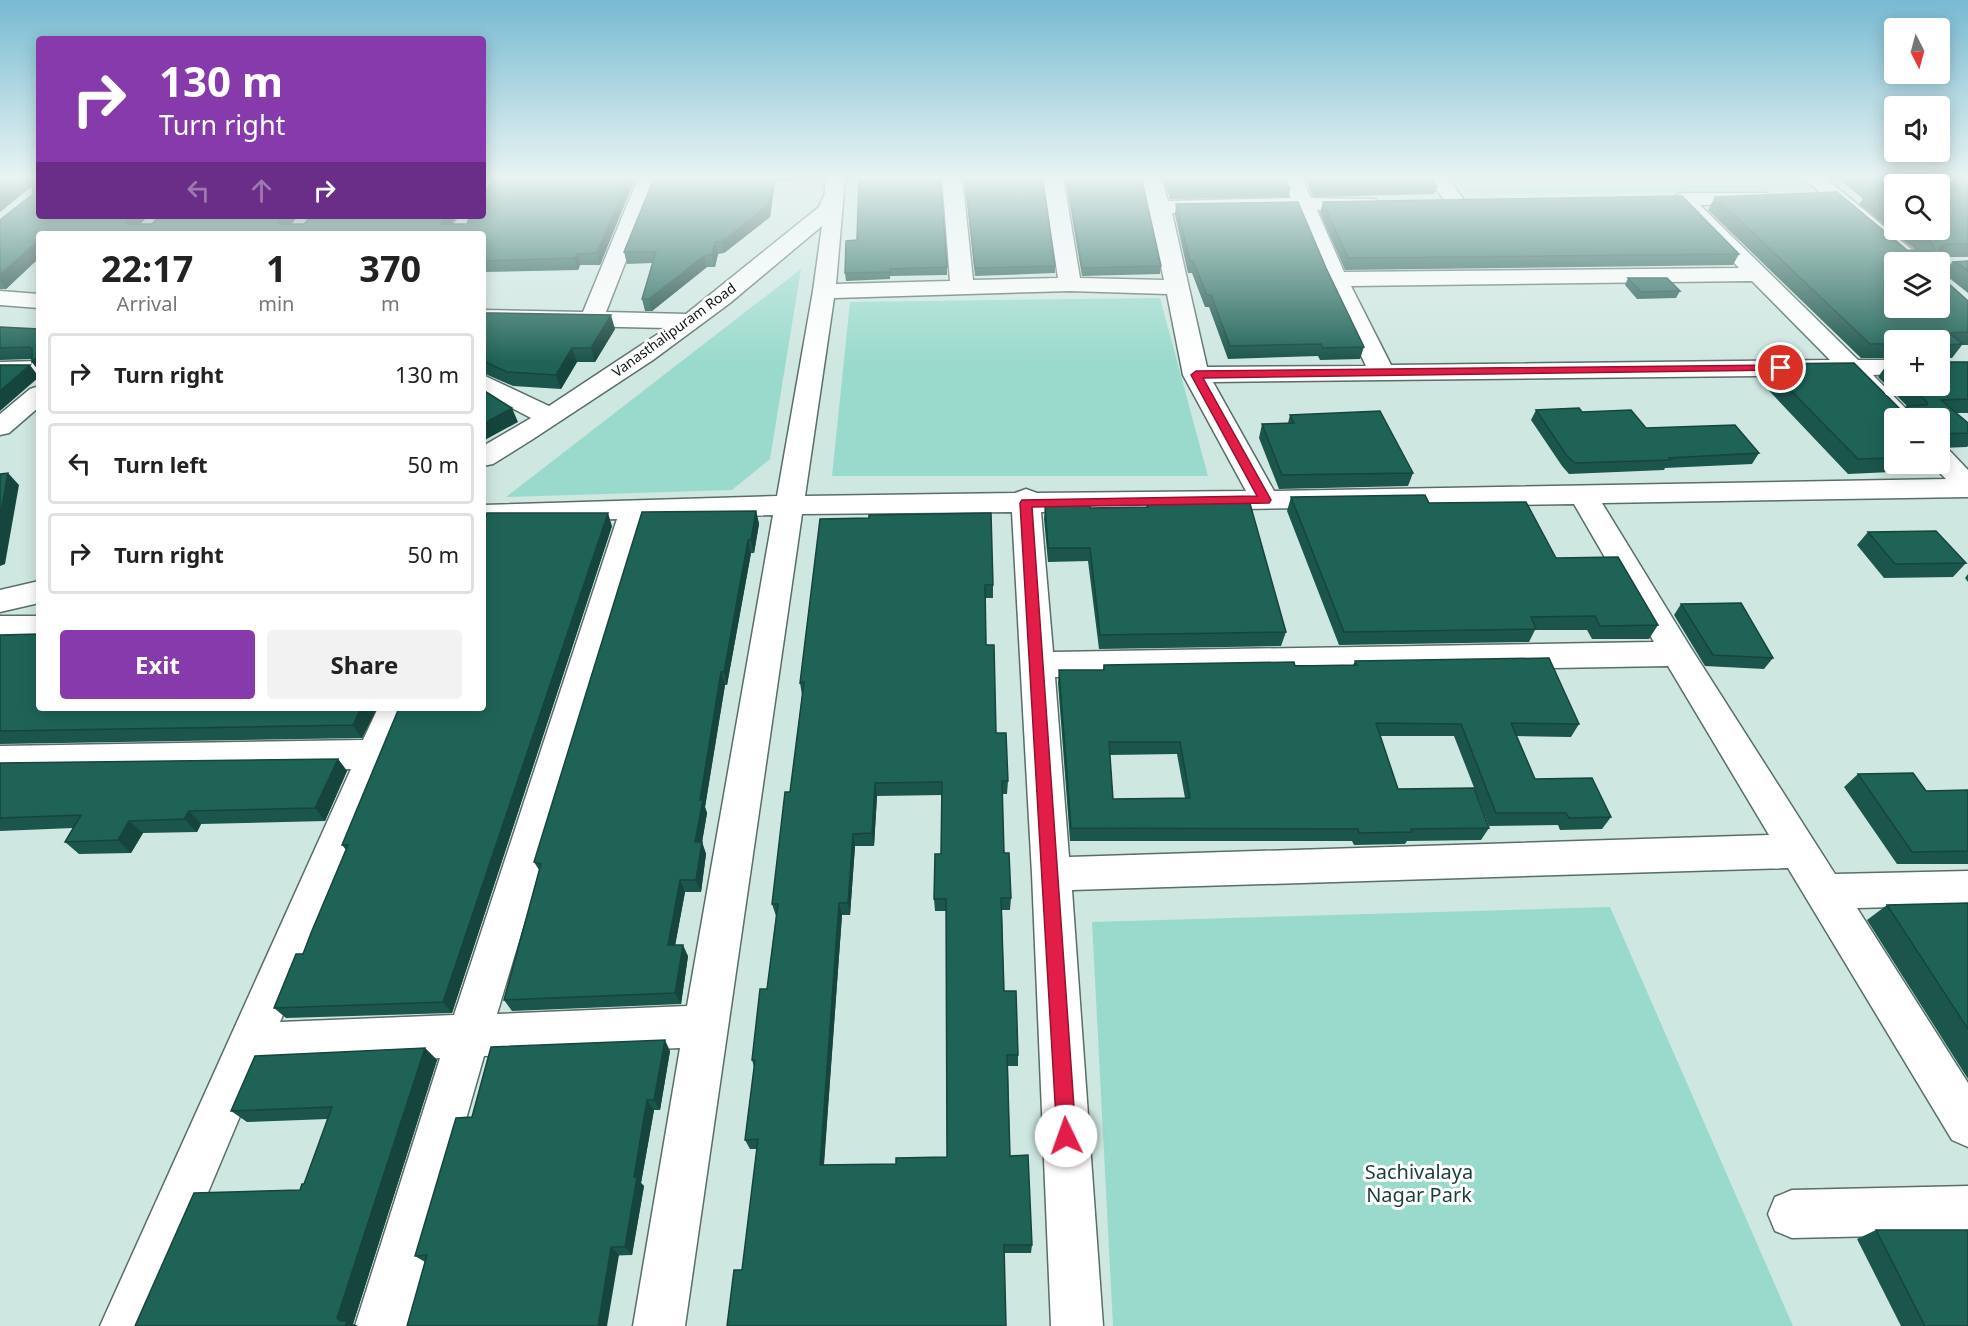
<!DOCTYPE html>
<meta charset="utf-8">
<style>
body{margin:0;font-family:"Noto Sans",sans-serif;background:#f2f2f2;color:#222;height:100vh;display:flex;flex-direction:column;font-size:22px;white-space:nowrap}
*{box-sizing:border-box;margin:0}
p{font-size:20px;color:#767676}
.icon{flex:none;width:33px;height:33px;fill:none;stroke:currentColor;stroke-width:2;stroke-linecap:round;stroke-linejoin:round}
.map{position:relative;flex:1;overflow:hidden}
.side{position:absolute;left:36px;top:231px;width:450px;height:480px;display:flex;flex-direction:column;background:#fff;border-radius:6px;box-shadow:0 3px 15px #0003}
.side>*{flex:none}
.banner{position:absolute;left:36px;top:36px;width:450px;height:183px;border-radius:6px;box-shadow:0 3px 15px #0003;background:#863aab;color:#fff;overflow:hidden}
.needle{width:39px;rotate:174deg}
.controls{position:absolute;left:1884px;top:18px;display:grid;gap:12px}
.controls a{display:grid;place-items:center;width:66px;height:66px;border-radius:6px;background:#fff;box-shadow:0 3px 15px #0003;font-size:30px}
.pin{position:absolute;display:grid;place-items:center;width:51px;height:51px;color:#fff;margin:-26px;border:3px solid #fff;border-radius:50%;box-shadow:0 2px 6px #0007}
.me{position:absolute;width:66px;margin:-33px;rotate:357deg;stroke-linejoin:round;filter:drop-shadow(0 0 4px #0008)}
.turn{display:flex;align-items:center;gap:21px;height:126px;padding:0 24px;font-size:27px}
.turn .icon{width:78px;height:78px;stroke-width:2.5}
.turn b{display:block;font-size:42px;line-height:51px}
.lanes{display:flex;align-items:center;height:57px;padding:0 24px;background:#0003;justify-content:center;gap:30px;direction:ltr}
.lanes .off{opacity:.35}
.eta{display:flex;justify-content:space-evenly;align-items:center;height:102px;text-align:center}
.eta b{font-size:36px;font-weight:700;line-height:42px}
.cta{display:flex;gap:12px;margin-top:auto;padding:12px 24px}
.cta a{flex:1;height:69px;border-radius:6px;background:#863aab;color:#fff;font-size:24px;font-weight:700;line-height:69px;text-align:center}
.cta a+a{background:#f2f2f2;color:#222}
ul{padding:0;list-style:none}
li{display:flex;align-items:center;gap:18px;height:81px;margin:0 12px 9px;padding:0 12px;border:3px solid #e0e0e0;border-radius:6px}
li div{flex:1}
li b{display:block;font-size:22px}
li em{font-style:normal}
.map>svg:first-child{display:block}
.green{fill:#9adacc}
.lines{fill:none;stroke-linecap:round;stroke-linejoin:round}
.minor-casing{stroke:#596d69;stroke-width:3}
.minor{fill:#fff;fill-rule:evenodd}
.wall{fill:#1b554b;fill-rule:evenodd}
.shaded-wall{fill:#16453d}
.building{fill:#1f6357;stroke:#16453d;stroke-width:1.5;fill-rule:evenodd}
.route{fill:#e11d48;stroke:#92132f;stroke-width:1.5}
.labels{text-anchor:middle;stroke-width:6;stroke-linejoin:round;paint-order:stroke}
.far-street-label{font-size:14px;fill:#0c1513;stroke:#fff}
.near-park-label{font-size:20px;fill:#173f38;stroke:#fff}
</style>
<div class="map">
<svg width="1968" height="1326" viewBox="0 0 1968 1326">
<rect width="100%" height="100%" fill="#cfe7e1"/>
<g class="green">
<polygon points="1454,176 1795,176 1811,191 1468,195"/>
<polygon points="801,269 770,459 732,490 506,497"/>
<polygon points="1160,298 1208,476 832,476 850,302"/>
<polygon points="1610,907 1793,1326 1113,1326 1092,922"/>
</g>
<g class="lines">
<g class="minor-casing">
<g id="minor">
<polygon points="484,176 504,176 490,198 483,200"/>
<path d="M639 176H659L606 312 686 314 819 207 825 193V176H845V179L836 284 950 281 942 176H962L973 280 1058 278 1043 176H1063L1080 278 1164 280 1141 176H1161L1168 201 1291 198 1282 176H1302L1311 198 1375 199 1378 203 1375 207 1368 209 1317 210 1344 272 1739 268 1673 199 1676 195 1683 193H1767L1770 197 1767 201 1760 203 1700 205 1858 360H1894V374L1873 375 1915 418H1894V424H1893L1845 375 1213 382 1274 491 1946 479 1931 464H1940V449L1950 451 1968 470V497L1602 503 1689 645 1835 874 1968 871V905L1857 908 1968 1083V1147L1952 1140 1788 868 1072 890 1103 1326H1051L1032 874 1012 512 802 514 685 1326H633L680 1048 484 1056 407 1326H355L440 1058 261 1066 152 1326H100L351 769 0 774V746L363 740 378 708H412L280 1022 454 1015 617 519 483 523V505L777 496 813 291 822 226 730 303 653 360 533 439 493 464 483 466V446L531 418 483 393V375L549 406 667 328 483 324V310L583 312ZM1296 210 1325 279 1366 366 1207 367 1172 213ZM1752 281 1830 360 1391 365 1351 286ZM1070 291 1167 294 1183 375 1246 491 1037 493 1026 489 1015 493 805 496 834 298ZM1574 504 1654 642 1053 652 1041 512ZM773 515 687 1006 497 1014 646 519ZM1668 666 1769 835 1069 857 1055 677Z"/>
<polygon points="1427,176 1447,176 1466,203 1463,207 1449,207"/>
<polygon points="1801,176 1823,176 1921,257 1924,262 1900,262"/>
<polygon points="459,216 479,216 469,234 447,234"/>
<polygon points="0,291 39,294 39,308 0,305"/>
<polygon points="39,361 39,375 0,376 0,362"/>
<polygon points="39,386 39,407 9,433 0,435 0,414 30,389"/>
<polygon points="39,581 39,603 0,612 0,590"/>
<rect x="0" y="616" width="39" height="24"/>
<polygon points="1968,1186 1968,1234 1792,1238 1775,1231 1768,1214 1775,1197 1792,1190"/>
</g>
</g>
<use href="#minor" class="minor"/>
</g>
<g class="wall">
<polygon points="0,176 39,176 39,216 148,216 140,224 152,224 159,216 298,216 291,224 304,224 311,216 456,216 452,224 467,224 495,176 636,176 600,265 580,265 578,270 483,272 483,234 39,234 39,258 6,289 0,289 0,220 33,194 33,187 31,187 0,212"/>
<polygon points="655,176 793,176 792,181 775,181 770,217 724,253 718,254 715,267 707,267 652,311 645,311 642,299 652,263 627,264 624,252"/>
<polygon points="964,176 1042,176 1055,266 1055,273 975,276"/>
<polygon points="1065,176 1141,176 1161,266 1160,274 1082,276"/>
<polygon points="1163,176 1284,176 1290,189 1289,197 1170,199"/>
<polygon points="1305,176 1429,176 1437,187 1434,194 1313,197"/>
<path d="M1835 176H1968V257H1947L1948 268 1952 262 1968 261V293L1948 277V283L1968 301V345H1962L1952 358H1949V362H1968V413H1956L1968 423V446L1967 447 1940 448V418H1894V464H1939L1934 470 1848 474 1757 378 1765 364 1902 411 1907 406 1878 377 1888 363 1894 370V386H1940V340H1894V358H1861L1708 210 1715 197 1907 250 1917 251 1859 204 1863 199ZM1894 184 1940 230H1894Z"/>
<polygon points="1323,202 1739,254 1733,265 1345,270 1320,213"/>
<polygon points="1176,204 1326,268 1364,347 1360,359 1320,360 1318,356 1228,359 1209,307 1205,307 1192,273 1188,273 1175,215"/>
<polygon points="857,240 947,267 947,275 890,276 890,279 846,281 845,273"/>
<polygon points="1628,278 1680,291 1676,298 1637,299 1625,285"/>
<polygon points="483,313 615,329 595,362 577,362 561,389 513,386 483,373"/>
<polygon points="0,327 39,329 39,371 32,362 32,359 0,360"/>
<polygon points="1536,410 1582,412 1646,428 1759,453 1752,464 1665,468 1664,470 1569,474 1562,466 1531,420"/>
<polygon points="1290,415 1413,473 1408,486 1279,489 1259,438 1262,424 1288,423"/>
<polygon points="1940,450 1945,456 1940,463"/>
<polygon points="1291,497 1429,503 1556,558 1658,625 1649,639 1592,639 1587,630 1535,630 1529,642 1339,645 1287,511"/>
<polygon points="1147,501 1286,632 1281,646 1099,649 1088,561 1048,562 1044,519 1045,505 1090,508 1146,508"/>
<polygon points="756,511 759,524 754,553 751,553 727,685 725,685 705,807 707,813 702,842 706,854 701,892 685,892 675,945 688,956 681,1004 512,1011 504,1000 539,870 534,862"/>
<path d="M820 519 993 585V598H985L986 645 996 733 1008 781 1007 794H1002L1004 853 1011 898 1010 910H1002L1004 991 1018 1055V1066H1008L1010 1156 1032 1245 1031 1253H1004L742 1270 757 1149H750L745 1140 754 1067 752 1060 767 989 776 916 772 904 790 792 802 695 800 683ZM942 795 941 854 934 899 935 911H946L947 1157 896 1164 824 1165 842 915H850L855 846H874L877 796Z"/>
<polygon points="612,526 452,1013 286,1018 274,1008 303,954 346,850 342,845"/>
<polygon points="1868,532 1966,563 1953,577 1884,578 1857,545"/>
<polygon points="1968,574 1968,582 1965,578"/>
<polygon points="1681,604 1773,658 1764,669 1705,666 1674,615"/>
<polygon points="0,635 39,708 377,708 362,738 0,744"/>
<path d="M1355 661 1579 724 1571 737 1516 736 1535 779 1611 817 1602 829 1560 830 1558 825 1489 826 1454 736H1380L1398 789 1489 828 1481 840 1407 841 1405 844 1354 845 1352 841H1070L1058 683 1059 670H1103L1104 665H1353ZM1177 754 1185 798 1113 799 1110 755Z"/>
<polygon points="338,759 347,771 325,821 201,824 197,832 143,833 131,853 79,854 65,842 73,828 0,831 0,763"/>
<polygon points="1858,774 1926,791 1968,790 1968,864 1897,864 1844,787"/>
<polygon points="1968,903 1968,1079 1867,920 1887,905"/>
<polygon points="425,1048 437,1060 353,1324 358,1326 135,1326 300,1190 304,1184 328,1119 247,1122 231,1111"/>
<polygon points="670,1051 660,1110 654,1110 641,1183 644,1186 632,1255 425,1262 415,1256 472,1117"/>
<polygon points="1876,1230 1968,1326 1901,1326 1857,1239"/>
</g>
<g class="shaded-wall">
<polygon points="24,176 35,176 39,185 31,187 0,212 0,195"/>
<polygon points="629,176 636,176 600,265 597,253"/>
<polygon points="773,176 775,176 775,181 770,217 724,253 722,242"/>
<polygon points="130,216 148,216 132,232 126,224 126,221"/>
<polygon points="283,216 298,216 284,233 279,224 279,221"/>
<polygon points="446,216 456,216 446,234 441,224"/>
<polygon points="38,240 39,258 6,289 0,281 0,275"/>
<polygon points="715,242 718,254 715,267 712,255"/>
<polygon points="1948,244 1939,257 1930,260 1939,247"/>
<polygon points="577,254 580,265 578,270 575,258"/>
<polygon points="704,256 707,267 652,311 649,299"/>
<polygon points="611,315 615,329 595,362 591,348"/>
<polygon points="572,348 577,362 561,389 556,375"/>
<polygon points="36,358 39,362 39,371 32,362"/>
<polygon points="30,365 39,377 0,411 0,391"/>
<polygon points="512,408 518,422 483,441 483,424"/>
<polygon points="8,473 19,485 5,564 0,566 0,517"/>
<polygon points="756,511 759,524 754,553 751,540"/>
<polygon points="608,513 612,526 452,1013 443,1002"/>
<polygon points="748,540 751,553 727,685 724,672"/>
<polygon points="721,672 725,685 705,807 707,813 700,854 695,842 700,800"/>
<polygon points="361,708 377,708 362,738 353,725"/>
<polygon points="338,759 347,771 325,821 315,808"/>
<polygon points="875,783 877,796 874,846 872,833"/>
<polygon points="189,811 201,824 197,832 184,819"/>
<polygon points="129,821 143,833 131,853 118,840"/>
<polygon points="853,834 855,846 850,915 848,903"/>
<polygon points="702,842 706,854 701,892 696,880"/>
<polygon points="680,880 685,892 673,957 668,945"/>
<polygon points="839,903 842,915 823,1174 820,1165"/>
<polygon points="683,945 688,956 681,1004 675,993"/>
<polygon points="665,1040 670,1051 660,1110 654,1100"/>
<polygon points="425,1048 437,1060 353,1324 358,1326 345,1326 337,1318"/>
<polygon points="647,1100 654,1110 641,1183 644,1186 632,1255 625,1247 634,1177"/>
<polygon points="611,1247 619,1255 607,1326 598,1326"/>
</g>
<g class="building">
<polygon points="0,176 24,176 0,195"/>
<polygon points="33,176 39,176 39,216 130,216 126,221 126,224 152,224 159,216 283,216 279,221 279,224 304,224 311,216 446,216 441,224 467,224 470,216 483,216 483,189 488,188 495,176 629,176 597,253 577,254 575,258 483,261 483,234 39,234 39,240 0,275 0,220 33,194"/>
<polygon points="655,176 773,176 768,205 722,242 715,242 712,255 704,256 649,299 642,299 656,252 624,252"/>
<polygon points="859,176 940,176 947,267 890,269 890,272 845,273 846,241 857,240"/>
<polygon points="965,176 1042,176 1055,266 975,268"/>
<polygon points="1067,176 1141,176 1161,266 1082,268"/>
<polygon points="1166,176 1284,176 1290,189 1171,191"/>
<polygon points="1309,176 1429,176 1437,187 1315,189"/>
<path d="M1858 176H1968V244H1948L1939 247V250L1947 251 1948 283 1968 301V332L1949 333 1963 344 1949 345V362H1968V399L1941 400 1968 423V433L1940 434V418H1894V458L1858 459 1765 364 1854 363 1902 411H1906L1907 406 1927 405V402L1911 386H1940V340H1894V344H1870L1715 197 1837 192 1907 250 1933 251 1935 249 1931 242 1916 230H1940V184H1894V213L1867 191H1877ZM1894 262H1940V308H1894Z"/>
<polygon points="1682,196 1739,254 1348,258 1323,202"/>
<polygon points="1298,202 1326,268 1364,347 1323,348 1321,344 1230,346 1211,295 1207,295 1193,261 1190,261 1176,204"/>
<polygon points="1968,261 1968,271 1959,264 1952,262"/>
<polygon points="1628,278 1667,278 1680,291 1641,292"/>
<polygon points="483,313 491,313 611,315 591,348 572,348 556,375 507,372 483,361"/>
<polygon points="0,327 39,329 39,358 36,358 32,362 32,349 30,347 0,348"/>
<polygon points="1888,363 1894,363 1894,370"/>
<polygon points="0,365 30,365 0,391"/>
<polygon points="483,390 512,408 483,424"/>
<polygon points="1579,408 1582,412 1631,410 1646,428 1735,425 1759,453 1669,458 1670,460 1575,463 1567,456 1536,410"/>
<polygon points="1380,411 1413,473 1282,475 1262,424 1294,423 1290,415"/>
<polygon points="1940,450 1945,456 1940,456"/>
<polygon points="8,473 0,517 0,474"/>
<polygon points="1425,495 1429,503 1526,502 1556,558 1618,557 1658,625 1600,626 1595,616 1531,617 1536,629 1344,632 1291,497"/>
<polygon points="1249,500 1286,632 1100,635 1090,548 1048,548 1045,505 1090,504 1090,508 1148,507 1147,501"/>
<polygon points="756,511 751,540 748,540 724,672 721,672 700,800 703,800 695,842 702,842 696,880 680,880 668,945 683,945 675,993 504,1000 541,864 534,862 642,512"/>
<polygon points="487,513 608,513 443,1002 274,1008 296,954 303,954 311,933 348,845 342,845 399,708 483,708 483,516 486,516"/>
<path d="M991 513 993 585H985L986 645H994L996 733H1006L1008 781H1002L1004 853H1009L1011 898H1001L1004 991H1016L1018 1055H1007L1010 1156 1028 1155 1032 1245H1004L1006 1326H727L734 1270H742L758 1139 745 1140 755 1060H752L760 989H767L778 904H772L780 835 785 792H790L804 682 800 683 820 519 869 518V515ZM942 782 941 854H935L934 899H946L947 1157 896 1158V1164L820 1165 839 903H848L853 834 872 833 875 783Z"/>
<polygon points="1936,531 1966,563 1895,564 1868,532"/>
<polygon points="1741,603 1773,658 1713,655 1681,604"/>
<polygon points="39,634 39,708 361,708 353,725 0,731 0,635"/>
<path d="M1549 658 1579 724 1511 723 1535 779 1592 778 1611 817 1569 818 1566 813H1496L1461 724 1376 723 1398 789 1474 788 1489 828 1411 829 1412 832 1359 833 1358 829 1071 828 1059 670H1104V665L1294 662 1295 666 1357 665 1355 661ZM1109 742H1180L1190 798 1113 799Z"/>
<polygon points="338,759 315,808 189,811 184,819 129,821 118,840 65,842 81,815 0,818 0,763"/>
<polygon points="1913,773 1926,791 1968,790 1968,851 1912,852 1858,774"/>
<polygon points="1968,903 1968,1029 1887,905"/>
<polygon points="665,1040 654,1100 647,1100 634,1177 637,1177 625,1247 611,1247 598,1326 407,1326 427,1255 415,1256 456,1118 472,1117 491,1047"/>
<polygon points="425,1048 337,1318 340,1321 347,1321 345,1326 135,1326 194,1193 300,1190 302,1184 304,1184 332,1107 231,1111 255,1056"/>
<polygon points="1876,1230 1968,1230 1968,1326 1925,1326"/>
</g>
<linearGradient id="sky" x2="0" y2="1"><stop stop-color="#77bad2"/><stop offset="0.49" stop-color="#e9f4f2"/><stop offset="1" stop-color="#e9f4f2" stop-opacity="0"/></linearGradient>
<rect width="1968" height="362" fill="url(#sky)"/>
<polygon class="route" points="1781,365 1784,366 1784,370 1203,378 1271,500 1269,503 1032,507 1076,1136 1073,1142 1066,1145 1060,1142 1057,1136 1020,503 1022,500 1257,496 1191,375 1196,371"/>
<g class="labels">
<g class="far-street-label">
<text transform="translate(674 330) rotate(-36)" y="5">Vanasthalipuram Road</text>
</g>
<g class="near-park-label">
<text x="1419" y="1179">Sachivalaya<tspan x="1419" dy="23">Nagar Park</tspan></text>
</g>
</g>
</svg>
<div class="controls">
<a><svg class="needle" viewBox="-14 -14 28 28"><path d="M0-13l5 13h-10z" fill="#e53935"/><path d="M0 13l5-13h-10z" fill="#767676"/></svg></a>
<a><svg class="icon" aria-label="sound" viewBox="0 0 24 24"><path d="M4 9h4l5-4v14l-5-4H4zM17 9q2 3 0 6"/></svg></a>
<a><svg class="icon" aria-label="search" viewBox="0 0 24 24"><circle cx="10" cy="10" r="6"/><path d="M15 15l6 6"/></svg></a>
<a><svg class="icon" aria-label="layers" viewBox="0 0 24 24"><path d="M12 4l9 5-9 5-9-5zM3 14l9 5 9-5"/></svg></a>
<a>+</a>
<a>−</a>
</div>
<div class="pin" style="left:1781px;top:368px;background:#d93025"><svg class="icon" aria-label="arrive" viewBox="0 0 24 24"><path d="M6 21V4h12l-3 4 3 4H6"/></svg></div>
<svg class="me" style="left:1066px;top:1136px" viewBox="-20 -20 40 40"><circle r="19" fill="#fff"/><path d="M0-13L10 11 0 6-10 11z" fill="#e11d48"/></svg>
<div class="banner">
<div class="turn"><svg class="icon" aria-label="right" viewBox="0 0 24 24"><path d="M7 20v-9h11M14 6l5 5-5 5"/></svg><div><b>130 m</b>Turn right</div></div>
<div class="lanes"><svg class="icon off" aria-label="left" viewBox="0 0 24 24"><path d="M17 20v-9H6M10 6l-5 5 5 5"/></svg><svg class="icon off" aria-label="ahead" viewBox="0 0 24 24"><path d="M12 20V5M6 11l6-6 6 6"/></svg><svg class="icon" aria-label="right" viewBox="0 0 24 24"><path d="M7 20v-9h11M14 6l5 5-5 5"/></svg></div>
</div>
<section class="side">
<div class="eta">
<div><b>22:17</b><p>Arrival</p></div>
<div><b>1</b><p>min</p></div>
<div><b>370</b><p>m</p></div>
</div>
<ul>
<li><svg class="icon" aria-label="right" viewBox="0 0 24 24"><path d="M7 20v-9h11M14 6l5 5-5 5"/></svg><div><b>Turn right</b></div><em>130 m</em></li>
<li><svg class="icon" aria-label="left" viewBox="0 0 24 24"><path d="M17 20v-9H6M10 6l-5 5 5 5"/></svg><div><b>Turn left</b></div><em>50 m</em></li>
<li><svg class="icon" aria-label="right" viewBox="0 0 24 24"><path d="M7 20v-9h11M14 6l5 5-5 5"/></svg><div><b>Turn right</b></div><em>50 m</em></li>
</ul>
<div class="cta"><a>Exit</a><a>Share</a></div>
</section>
</div>
